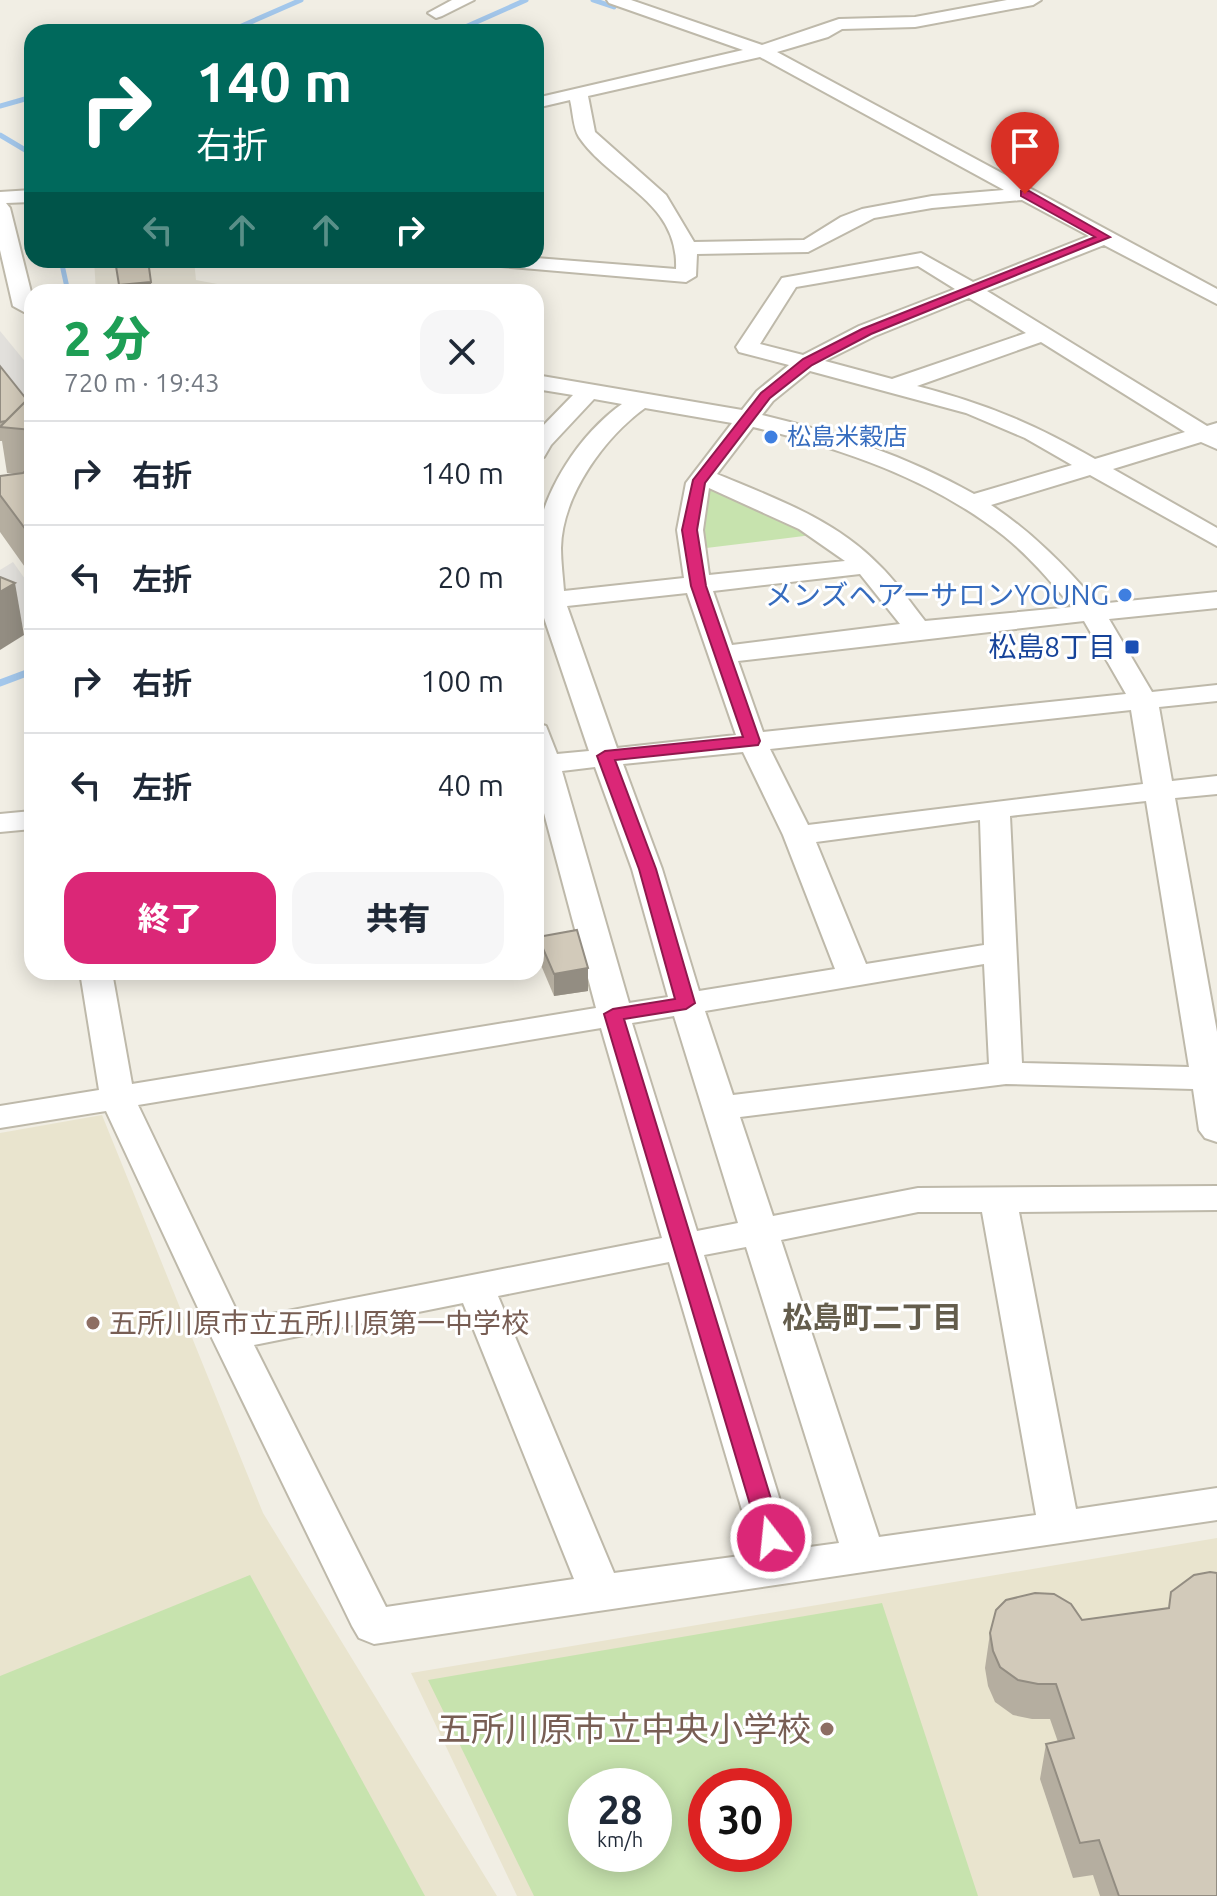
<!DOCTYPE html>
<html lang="ja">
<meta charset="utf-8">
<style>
body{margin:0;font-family:Ubuntu,"Noto Sans JP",sans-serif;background:#f6f6f7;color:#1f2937;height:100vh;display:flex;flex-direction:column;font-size:30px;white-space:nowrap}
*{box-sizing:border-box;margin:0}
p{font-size:26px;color:#747a83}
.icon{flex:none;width:44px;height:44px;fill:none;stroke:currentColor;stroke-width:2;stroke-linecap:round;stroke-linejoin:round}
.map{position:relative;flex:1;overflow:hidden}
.side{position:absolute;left:24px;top:284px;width:520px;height:696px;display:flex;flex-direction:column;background:#fff;border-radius:24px;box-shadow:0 4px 20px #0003}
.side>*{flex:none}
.guide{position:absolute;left:24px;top:24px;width:520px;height:244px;border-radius:24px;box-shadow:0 4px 20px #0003;background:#00695c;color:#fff;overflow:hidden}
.speed{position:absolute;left:568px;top:1768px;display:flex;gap:16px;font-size:40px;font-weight:700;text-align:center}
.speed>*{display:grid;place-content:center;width:104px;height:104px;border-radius:50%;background:#fff;box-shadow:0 4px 20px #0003;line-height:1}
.speed small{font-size:20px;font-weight:400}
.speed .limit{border:12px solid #d22;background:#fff;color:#111}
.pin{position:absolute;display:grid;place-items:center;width:68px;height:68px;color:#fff;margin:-82px -34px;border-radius:50% 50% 50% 0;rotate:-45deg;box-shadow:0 0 8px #0007}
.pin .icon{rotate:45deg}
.me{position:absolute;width:88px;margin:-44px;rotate:344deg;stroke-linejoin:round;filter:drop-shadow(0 0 6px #0008)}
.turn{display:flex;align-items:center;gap:28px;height:168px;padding:0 40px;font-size:36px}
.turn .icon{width:104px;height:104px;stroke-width:2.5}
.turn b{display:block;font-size:56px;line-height:68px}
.lanes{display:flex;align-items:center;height:76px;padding:0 40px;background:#0003;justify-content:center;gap:40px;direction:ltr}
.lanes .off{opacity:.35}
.round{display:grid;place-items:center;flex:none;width:84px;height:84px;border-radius:24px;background:#f6f6f7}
.headline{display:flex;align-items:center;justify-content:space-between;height:136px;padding:0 40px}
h1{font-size:48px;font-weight:800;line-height:60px;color:#1e9e55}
.button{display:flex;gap:16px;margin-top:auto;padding:16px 40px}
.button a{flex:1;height:92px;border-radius:24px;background:#db2777;color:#fff;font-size:32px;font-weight:800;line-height:92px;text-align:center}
.button a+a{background:#f6f6f7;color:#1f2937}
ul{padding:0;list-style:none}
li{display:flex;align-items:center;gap:24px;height:104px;padding:0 40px;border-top:2px solid #e0e1e3}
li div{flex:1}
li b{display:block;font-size:30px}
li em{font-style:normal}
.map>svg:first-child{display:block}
.residential{fill:#e4e0d2}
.education{fill:#e9e4ce;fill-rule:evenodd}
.green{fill:#c7e3ae;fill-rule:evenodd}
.parking{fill:#e2e0dc}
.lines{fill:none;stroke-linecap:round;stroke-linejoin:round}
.stream-far1{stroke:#a3c7eb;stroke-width:5}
.stream{stroke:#a3c7eb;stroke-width:7}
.minor-casing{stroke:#beb9aa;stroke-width:4}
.minor{fill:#fff;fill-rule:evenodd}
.wall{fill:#b5aea0}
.shaded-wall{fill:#938d82}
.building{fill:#d2caba;stroke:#938d82;stroke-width:2}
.route{fill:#db2777;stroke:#8e194d;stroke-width:2}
.shop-dot{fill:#3f7fe0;stroke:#fff;stroke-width:3}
.transit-dot{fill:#1a4fb4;stroke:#fff;stroke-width:3}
.education-dot{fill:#8d6e63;stroke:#fff;stroke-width:3}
.labels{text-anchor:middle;stroke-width:6;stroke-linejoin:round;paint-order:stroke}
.far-shop-label{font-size:24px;fill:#366cbe;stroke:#fff;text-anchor:start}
.shop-label{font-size:28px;fill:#366cbe;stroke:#fff;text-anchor:end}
.transit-label{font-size:28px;fill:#164399;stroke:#fff;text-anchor:end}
.education-label{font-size:28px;fill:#785e54;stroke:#fff;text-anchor:start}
.neighbourhood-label{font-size:30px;font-weight:bold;fill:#645d4c;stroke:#fff}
.near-education-label{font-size:34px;fill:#785e54;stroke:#fff;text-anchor:end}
</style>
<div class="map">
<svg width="1217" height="1896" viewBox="0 0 1217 1896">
<rect width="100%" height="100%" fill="#f1eee4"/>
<polygon class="residential" points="94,260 194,260 196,280 260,292 96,292"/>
<g class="education">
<polygon points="102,1115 263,1513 497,1896 0,1896 0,1133"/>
<path d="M1217 1538V1896H517L411 1673ZM586 1786H654V1854H586ZM706 1786H774V1854H706Z"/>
</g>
<g class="green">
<polygon points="708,485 812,535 698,549"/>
<polygon points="250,1575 425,1896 0,1896 0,1676"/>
<path d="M882 1603 978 1896H534L428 1680ZM586 1786H654V1854H586ZM706 1786H774V1854H706Z"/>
</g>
<g class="parking">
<polygon points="0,331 32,370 32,418 0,377"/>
<polygon points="13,562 32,589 32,630 0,618 0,570"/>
</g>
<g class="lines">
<g class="stream-far1">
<polyline points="593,0 614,7"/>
<polyline points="228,32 301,0"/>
<polyline points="454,32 526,0"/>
<polyline points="0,106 32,97"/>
<polyline points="0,135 32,154"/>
<polyline points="61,260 68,292"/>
</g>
<polyline class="stream" points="0,683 32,671"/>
<g class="minor-casing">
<g id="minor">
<polygon points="452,0 474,0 442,16 436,18 428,13"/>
<path d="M607 0H631L762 45 839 19 915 17 1007 0H1041L1033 5 915 27 842 29 828 37 777 52 1217 289V304L1104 245 987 291 1207 426 1217 423V449L1201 442 1113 469 1217 528V546L1090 475 991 505C1033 533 1065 566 1098 604L1217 592V608L1109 619 1152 692 1217 685V701L1159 707 1172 781 1217 776V794L1175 798 1217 1032V1142L1205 1138 1199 1130 1193 1089 1006 1084 740 1117 773 1216 918 1188 1217 1186V1210L1019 1212 1076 1509 1217 1488V1520L374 1644 359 1638 352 1626 211 1336 106 1111 0 1128V1106L99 1090 80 972H112L132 1084 596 1008 536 783V723L546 726 557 754 589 751 541 609 536 610C536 603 538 597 538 593 541 578 534 560 536 544 542 491 580 434 622 404L594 399 551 445 544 457 536 459V433L573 395 536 389V375L742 410 757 391 789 365 739 352 736 347 782 278 921 253 973 282 1089 236 1022 200 932 208 874 218 808 252 697 254 696 276 686 282 477 264 474 260 536 258 676 269C679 201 611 184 579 137 573 128 573 111 570 100L536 108V98L743 50 609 3ZM760 57 1004 190 932 196 862 209 841 217 804 240 694 242 666 195 595 132 588 96ZM918 266 955 289 859 326 803 355 760 344 796 287ZM969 298 1026 333 892 379 825 361 875 336ZM1041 342 1185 432 1095 459C1032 423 986 404 917 386ZM810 371 966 413 1025 438 1072 465 974 494C906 456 837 433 762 415L773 401ZM645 408 732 423 686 483 677 530 684 578 564 591C563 577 561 562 561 548 562 495 605 437 645 408ZM753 427C841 448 932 479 1004 536 1030 557 1051 582 1072 607L925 621C910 602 896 581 878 564 834 519 774 498 717 474ZM709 488 799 529 845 561 709 575 703 530ZM860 574 900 624 732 645 713 591ZM687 593 736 735 617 748 567 606ZM1084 621 1126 694 763 732 738 661ZM1131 710 1143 784 808 825 770 749ZM743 752 783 835 835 969 699 991 662 869 623 764ZM595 767 632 869 668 997 629 1003 562 771ZM1146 801 1189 1067 1022 1063 1010 816ZM980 820 984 945 866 964 816 842ZM984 964 989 1064 733 1095 705 1011ZM674 1016 738 1223 697 1231 632 1023ZM601 1028 662 1238 241 1320 138 1105ZM918 1212H982L1036 1515 879 1537 781 1240ZM746 1247 839 1543 795 1549 704 1255ZM669 1262 755 1554 614 1573 498 1296ZM463 1303 574 1579 386 1607 254 1345Z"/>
<polygon points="32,190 32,202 6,203 10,208 32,296 32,310 24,312 13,306 0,250 0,192"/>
<polygon points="32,811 32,829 0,832 0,814"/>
</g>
</g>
<use href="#minor" class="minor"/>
</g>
<g class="wall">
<polygon points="0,366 27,400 32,395 32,577 0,532 0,476 15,474 7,473 2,441 0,441"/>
<polygon points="538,937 588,991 554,996 538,958"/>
<polygon points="1054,1594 1217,1896 1100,1896 1093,1875 1073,1878 1040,1779 1046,1744 1058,1742 1050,1719 1032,1719 1013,1715 995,1702 988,1686 985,1668 990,1633"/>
</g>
<g class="shaded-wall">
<polygon points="151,282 152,292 120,292 119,285"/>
<polygon points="15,583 24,635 0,650 0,592"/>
<polygon points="588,968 588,991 554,996 554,974"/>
</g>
<g class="building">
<polygon points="115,260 148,260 151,282 119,285"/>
<polygon points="0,366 27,400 6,421 0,422"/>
<polygon points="32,395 32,430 0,427"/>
<polygon points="32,465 32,538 0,495 0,476 23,473"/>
<polygon points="0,577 15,583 0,592"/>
<polygon points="577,930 588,968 554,974 538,937"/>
<polygon points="1210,1572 1217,1573 1217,1896 1119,1896 1099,1840 1080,1843 1046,1744 1074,1738 1056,1684 1038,1684 1018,1680 1000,1667 993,1651 990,1633 996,1610 1006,1600 1035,1593 1054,1594 1071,1604 1082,1620 1169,1608 1171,1592 1194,1575"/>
</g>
<polygon class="route" points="1021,191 1029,191 1110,237 871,334 812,365 770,398 705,483 697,530 706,586 760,741 758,745 615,760 656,869 695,1003 686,1009 624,1019 783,1538 780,1544 771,1547 763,1544 760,1538 604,1014 613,1009 675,999 639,869 597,756 605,751 743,737 691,586 682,530 693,480 761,393 803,359 862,329 1095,237 1021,196"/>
<g class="shop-dot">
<circle cx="771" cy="437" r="8"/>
<circle cx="1125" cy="595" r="8"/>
</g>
<rect class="transit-dot" x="1124" y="639" width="16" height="16" rx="4"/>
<g class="education-dot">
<circle cx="93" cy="1323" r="8"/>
<circle cx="827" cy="1729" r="8"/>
</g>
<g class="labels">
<g class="far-shop-label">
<text x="787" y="445">松島米穀店</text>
</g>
<g class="shop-label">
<text x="1109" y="605">メンズヘアーサロンYOUNG</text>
</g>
<g class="transit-label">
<text x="1116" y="657">松島8丁目</text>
</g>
<g class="education-label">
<text x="109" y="1333">五所川原市立五所川原第一中学校</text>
</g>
<g class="neighbourhood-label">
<text x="872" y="1328">松島町二丁目</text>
</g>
<g class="near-education-label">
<text x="811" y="1741">五所川原市立中央小学校</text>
</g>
</g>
</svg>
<div class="speed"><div>28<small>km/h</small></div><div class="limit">30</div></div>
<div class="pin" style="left:1025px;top:194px;background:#d93025"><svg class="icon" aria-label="arrive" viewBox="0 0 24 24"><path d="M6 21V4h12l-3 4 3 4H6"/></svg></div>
<svg class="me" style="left:771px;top:1538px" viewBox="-20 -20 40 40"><circle r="17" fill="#db2777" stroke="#fff" stroke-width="3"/><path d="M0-11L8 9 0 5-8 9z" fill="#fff"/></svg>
<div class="guide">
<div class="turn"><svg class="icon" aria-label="right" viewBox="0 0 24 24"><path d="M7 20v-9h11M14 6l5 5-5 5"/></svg><div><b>140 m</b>右折</div></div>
<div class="lanes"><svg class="icon off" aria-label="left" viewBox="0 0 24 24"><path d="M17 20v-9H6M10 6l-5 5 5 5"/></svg><svg class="icon off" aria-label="ahead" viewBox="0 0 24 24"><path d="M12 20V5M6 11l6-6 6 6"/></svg><svg class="icon off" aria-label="ahead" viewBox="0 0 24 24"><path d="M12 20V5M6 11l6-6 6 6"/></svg><svg class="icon" aria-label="right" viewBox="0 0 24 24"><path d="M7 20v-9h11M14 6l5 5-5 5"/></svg></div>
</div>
<section class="side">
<div class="headline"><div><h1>2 分</h1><p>720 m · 19:43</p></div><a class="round"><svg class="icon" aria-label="close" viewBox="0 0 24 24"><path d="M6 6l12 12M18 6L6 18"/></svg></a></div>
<ul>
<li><svg class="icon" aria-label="right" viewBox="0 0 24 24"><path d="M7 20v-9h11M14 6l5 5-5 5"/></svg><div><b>右折</b></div><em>140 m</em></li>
<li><svg class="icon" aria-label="left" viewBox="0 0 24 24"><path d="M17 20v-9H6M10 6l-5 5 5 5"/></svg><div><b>左折</b></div><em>20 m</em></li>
<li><svg class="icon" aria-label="right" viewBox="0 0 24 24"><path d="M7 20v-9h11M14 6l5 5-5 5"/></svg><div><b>右折</b></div><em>100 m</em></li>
<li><svg class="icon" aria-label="left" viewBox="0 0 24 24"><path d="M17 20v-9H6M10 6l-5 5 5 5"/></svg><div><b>左折</b></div><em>40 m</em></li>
</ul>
<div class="button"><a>終了</a><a>共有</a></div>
</section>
</div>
